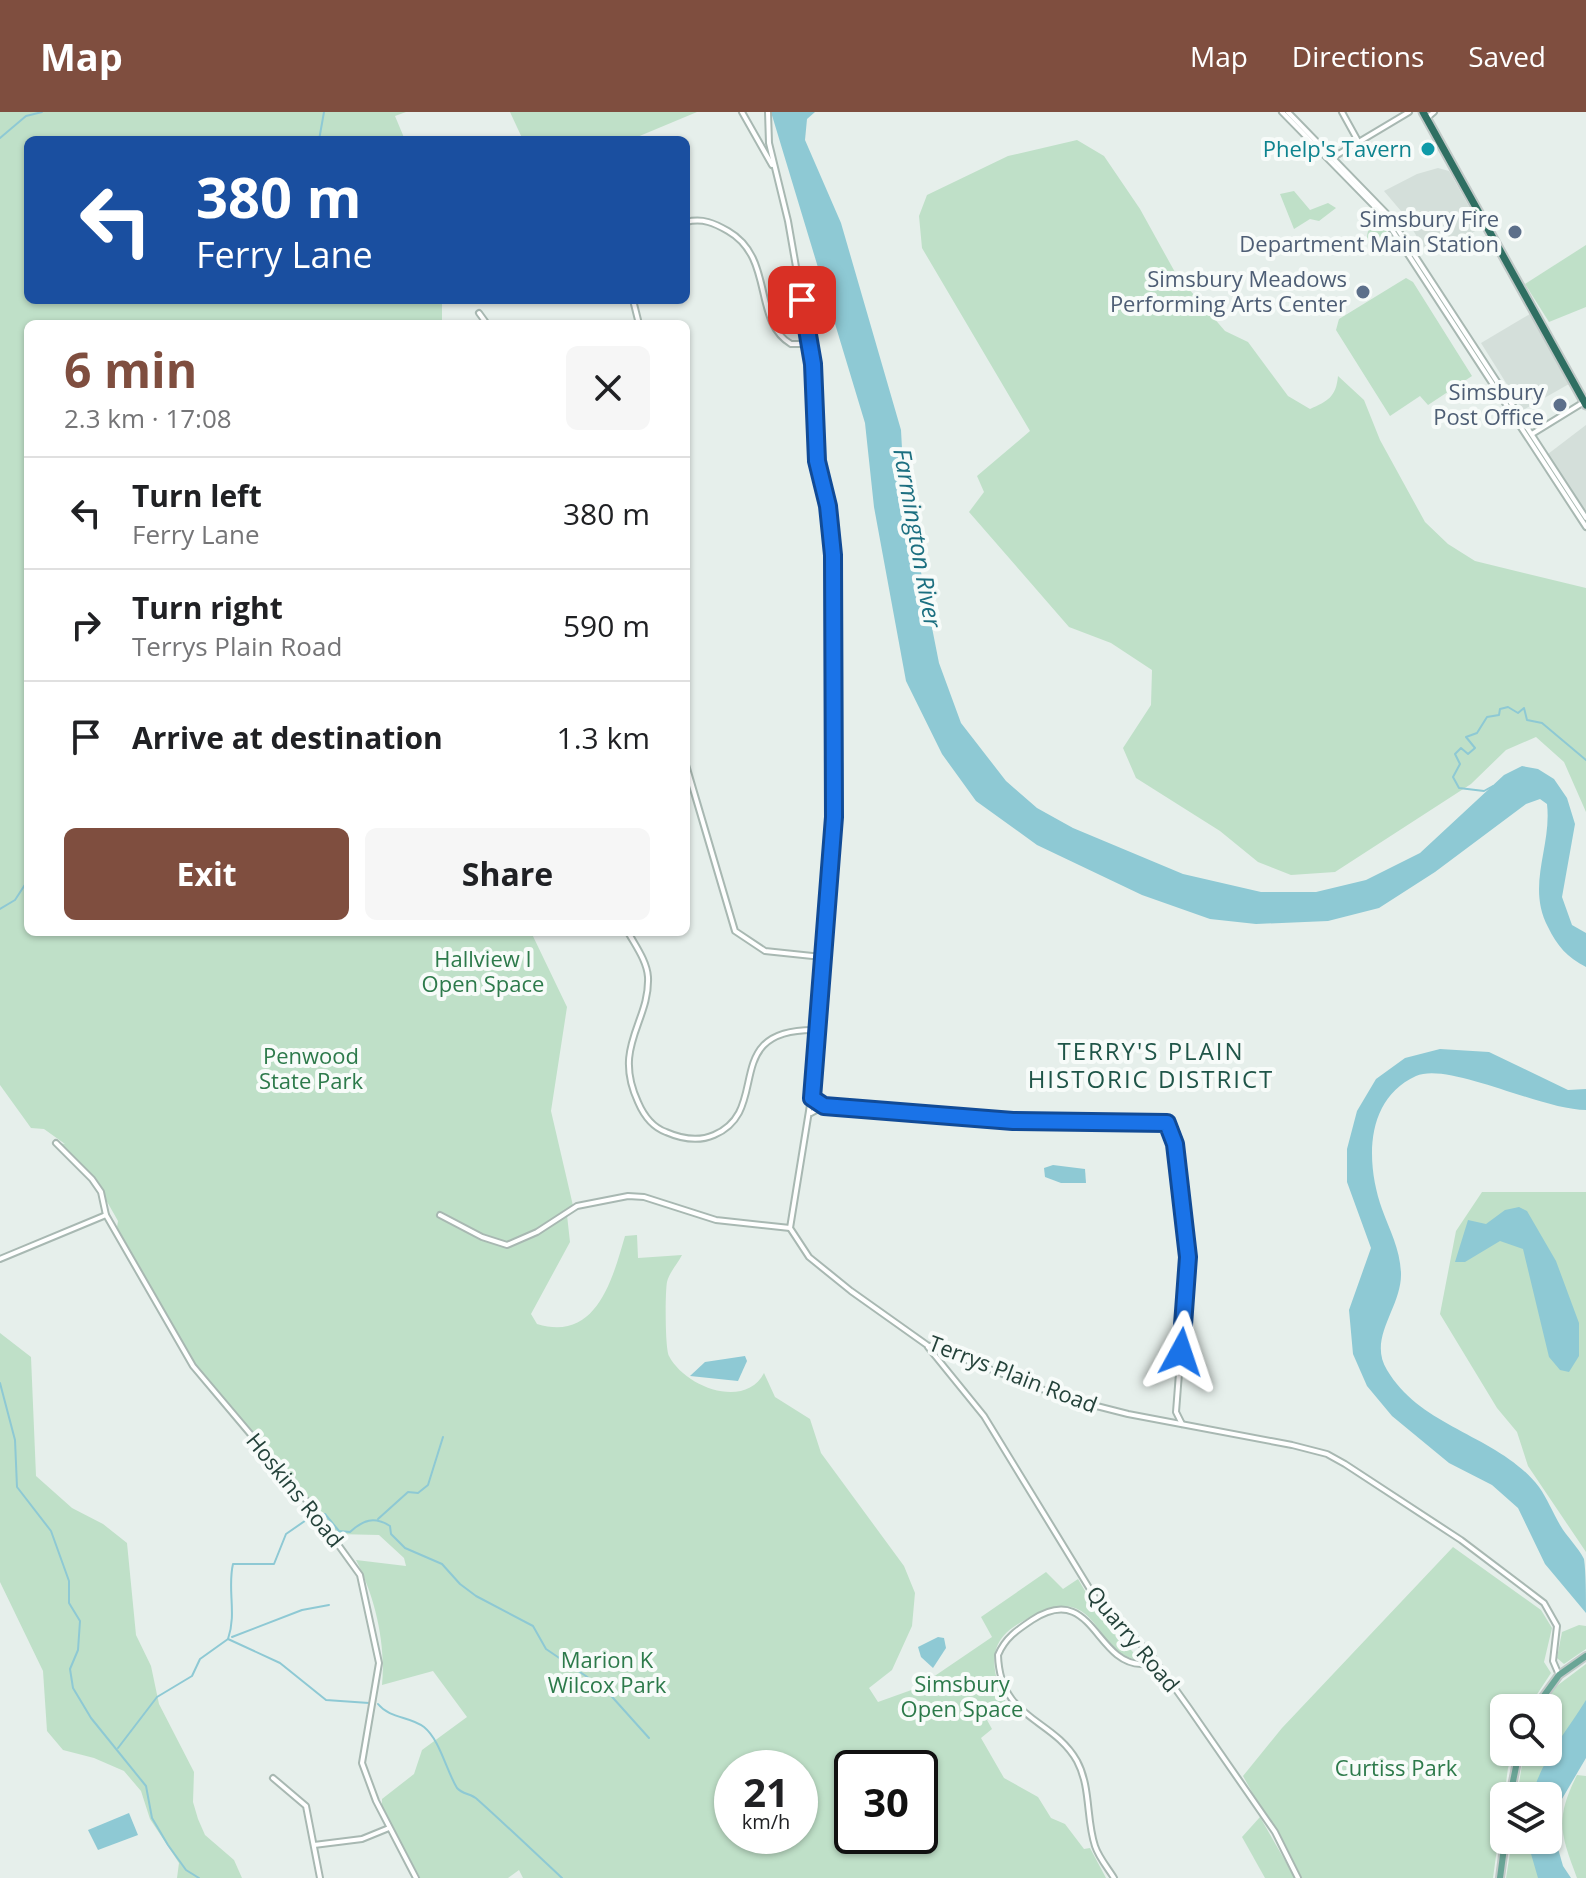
<!DOCTYPE html>
<meta charset="utf-8">
<style>
body{margin:0;font-family:"Open Sans",sans-serif;background:#f6f6f6;color:#202124;height:100vh;display:flex;flex-direction:column;font-size:30px;white-space:nowrap}
*{box-sizing:border-box;margin:0}
p{font-size:26px;color:#757577}
.icon{flex:none;width:44px;height:44px;fill:none;stroke:currentColor;stroke-width:2;stroke-linecap:round;stroke-linejoin:round}
.map{position:relative;flex:1;overflow:hidden}
.panel{position:absolute;left:24px;top:208px;width:666px;height:616px;display:flex;flex-direction:column;background:#fff;border-radius:12px;box-shadow:0 2px 6px #0004}
.panel>*{flex:none}
.banner{position:absolute;left:24px;top:24px;width:666px;height:168px;border-radius:12px;box-shadow:0 2px 6px #0004;background:#1a4fa0;color:#fff;overflow:hidden}
.controls{position:absolute;left:1490px;top:1582px;display:grid;gap:16px}
.controls a{display:grid;place-items:center;width:72px;height:72px;border-radius:12px;background:#fff;box-shadow:0 2px 6px #0004;font-size:40px}
.speed{position:absolute;left:714px;top:1638px;display:flex;gap:16px;font-size:40px;font-weight:700;text-align:center}
.speed>*{display:grid;place-content:center;width:104px;height:104px;border-radius:50%;background:#fff;box-shadow:0 2px 6px #0004;line-height:1}
.speed small{font-size:20px;font-weight:400}
.speed .limit{border:4px solid #111;border-radius:12px;background:#fff;color:#111}
.pin{position:absolute;display:grid;place-items:center;width:68px;height:68px;color:#fff;margin:-34px;border-radius:16px;box-shadow:0 4px 12px #0006}
.me{position:absolute;width:88px;margin:-44px;rotate:5deg;stroke-linejoin:round;filter:drop-shadow(0 0 6px #0008)}
.turn{display:flex;align-items:center;gap:28px;height:168px;padding:0 40px;font-size:36px}
.turn .icon{width:104px;height:104px;stroke-width:2.5}
.turn b{display:block;font-size:56px;line-height:68px}
.round{display:grid;place-items:center;flex:none;width:84px;height:84px;border-radius:12px;background:#f6f6f6}
.headline{display:flex;align-items:center;justify-content:space-between;height:136px;padding:0 40px}
h1{font-size:48px;font-weight:700;line-height:60px;color:#7f4e3f}
.primary-button{display:flex;gap:16px;margin-top:auto;padding:16px 40px}
.primary-button a{flex:1;height:92px;border-radius:12px;background:#7f4e3f;color:#fff;font-size:32px;font-weight:700;line-height:92px;text-align:center}
.primary-button a+a{background:#f6f6f6;color:#202124}
ul{padding:0;list-style:none}
li{display:flex;align-items:center;gap:24px;height:112px;padding:0 40px;border-top:2px solid #e0e0e0}
li div{flex:1}
li b{display:block;font-size:30px}
li em{font-style:normal}
header{display:flex;align-items:center;gap:48px;box-sizing:border-box;height:112px;padding:0 40px;background:#7f4e3f;color:#fff}
header strong{font-size:38px}
nav{display:flex;gap:44px;margin-inline-start:auto;font-size:28px}
.map>svg:first-child{display:block}
.built{fill:#d4dfda}
.green{fill:#bfe0c8;fill-rule:evenodd}
.water{fill:#8ec9d4}
.lines{fill:none;stroke-linecap:round;stroke-linejoin:round}
.stream{stroke:#8ec9d4;stroke-width:2}
.minor-casing{stroke:#a8b8b2;stroke-width:8}
.major-casing{stroke:#c2cac8;stroke-width:10}
.highway-casing{stroke:#c2cac8;stroke-width:11}
.minor{stroke:#fff;stroke-width:4}
.major{stroke:#6aa596;stroke-width:6}
.highway{stroke:#2f6f62;stroke-width:7}
.route-casing{stroke:#114b97;stroke-width:20}
.route{stroke:#1a73e8;stroke-width:14}
.culture-dot{fill:#0f9aa8;stroke:#f7fbf9;stroke-width:3}
.service-dot{fill:#5c6f8a;stroke:#f7fbf9;stroke-width:3}
.labels{text-anchor:middle;stroke-width:8;stroke-linejoin:round;paint-order:stroke}
.culture-label{font-size:22px;fill:#0d838f;stroke:#f7fbf9;text-anchor:end}
.service-label{font-size:22px;fill:#4e5e75;stroke:#f7fbf9;text-anchor:end}
.park-label{font-size:22px;fill:#2d7a4b;stroke:#f7fbf9}
.street-label{font-size:22px;fill:#24423a;stroke:#f7fbf9}
.water-label{font-size:24px;font-style:italic;fill:#1c6f80;stroke:#f7fbf9}
.neighbourhood-label{font-size:24px;letter-spacing:2px;fill:#1f5548;stroke:#f7fbf9}
</style>
<header>
<strong>Map</strong>
<nav><a>Map</a><a>Directions</a><a>Saved</a></nav>
</header>
<div class="map">
<svg width="1586" height="1766" viewBox="0 0 1586 1766">
<rect width="100%" height="100%" fill="#e6efeb"/>
<g class="built">
<polygon points="1438,56 1449,59 1481,116 1429,144 1401,99 1384,79 1417,62"/>
<polygon points="1530,202 1569,272 1523,298 1481,231"/>
<polygon points="1586,313 1586,401 1548,342"/>
</g>
<g class="green">
<path d="M0 0H406L395 4 405 28H28V188H442V212H28V820H531L567 895 551 999 574 1098 567 1103 570 1130 531 1202 537 1212C596 1230 612 1169 625 1124L637 1123 638 1146 682 1143C678 1151 669 1161 667 1170 665 1180 665 1236 669 1244 685 1275 745 1298 764 1261L775 1285 810 1307 821 1341 904 1454 915 1481 912 1514 892 1558 869 1576 878 1590 917 1576 992 1525 981 1505 1046 1460 1063 1477 1078 1467 1098 1501 1140 1548C1091 1542 1100 1464 1027 1507 1012 1515 998 1524 995 1542 992 1559 1000 1581 1009 1595L987 1608 992 1617 981 1626 1004 1666 1038 1685 1051 1706 1065 1712 1084 1737 1090 1736 1106 1766H523L519 1758 508 1766H420L382 1695V1687L414 1662 422 1638 467 1605 433 1559 382 1573C386 1531 375 1485 356 1448L406 1454 404 1446 379 1423 336 1422 197 1255 117 1115 118 1109 97 1072 59 1031 65 1032 44 1017 31 1016 0 973ZM732 1656H800V1724H732ZM852 1656H920V1724H852Z"/>
<polygon points="510,0 697,0 630,28 523,28"/>
<path d="M1077 28 1104 44 1140 97 1176 162 1225 219 1248 230 1288 284 1310 297C1328 289 1336 285 1338 264L1364 288 1380 328 1425 410 1448 432 1475 449 1586 476V700L1564 650 1536 625 1506 638 1471 672 1335 760 1291 763 1258 750 1220 719 1136 666 1123 636 1151 593 1152 558 1111 531 1069 515 969 400 984 380 977 364 1030 319 922 136 919 104 927 83 1008 44Z"/>
<polygon points="1294,79 1310,98 1328,91 1336,96 1319,109 1310,107 1294,117 1280,82"/>
<path d="M1374 108H1379L1397 136 1386 144 1375 143C1364 127 1365 123 1374 108Z"/>
<polygon points="1586,133 1586,195 1549,210 1525,172"/>
<polygon points="1406,166 1413,170 1472,264 1428,293 1420,284 1390,304 1336,218 1339,207"/>
<polygon points="1482,1080 1586,1080 1586,1440 1528,1354 1517,1320 1497,1296 1440,1202 1456,1119"/>
<polygon points="0,1221 31,1245 36,1364 72,1396 103,1412 127,1431 136,1523 151,1554 159,1592 194,1660 193,1690 198,1707 205,1723 234,1748 242,1766 177,1766 179,1751 150,1707 141,1679 124,1659 94,1646 63,1638 47,1619 43,1559 0,1470"/>
<polygon points="1453,1435 1541,1498 1552,1516 1544,1550 1551,1561 1528,1596 1504,1596 1504,1640 1514,1640 1508,1656 1493,1766 1300,1766 1243,1664 1282,1616"/>
<polygon points="1579,1513 1586,1514 1586,1537 1564,1552 1557,1546 1562,1520"/>
<polygon points="1586,1552 1586,1600 1536,1684 1517,1684 1524,1640 1548,1640 1548,1596 1540,1596 1554,1576"/>
<path d="M1577 1663 1586 1664V1766H1577C1560 1721 1555 1707 1577 1663Z"/>
<polygon points="1260,1705 1295,1766 1265,1766 1242,1725"/>
<polygon points="1512,1728 1529,1728 1542,1766 1506,1766"/>
</g>
<g class="water">
<path d="M771 0H815L807 7 805 28 841 111 901 318 904 374 939 551 961 611 1006 669 1037 696 1073 716 1183 762 1261 780H1316L1366 768 1420 741 1504 663 1522 654 1538 657 1554 667 1567 686 1575 712 1562 785 1572 813 1586 821V855C1567 845 1557 834 1548 815 1526 773 1552 735 1547 692L1540 687 1526 692 1435 760 1379 796 1328 809 1256 812 1210 807 1142 783 1037 733 976 689 942 642 906 569 874 395 865 311Z"/>
<path d="M1440 937 1489 940 1568 978 1586 977V998C1541 998 1448 949 1416 964 1364 988 1366 1052 1382 1097 1390 1119 1400 1137 1401 1161 1402 1196 1367 1225 1387 1258 1422 1317 1499 1323 1539 1375 1547 1386 1553 1401 1560 1413 1567 1425 1578 1435 1584 1447 1586 1460 1586 1486 1586 1501L1545 1452 1518 1396 1492 1373 1449 1351 1392 1304 1367 1274 1353 1242 1349 1198 1371 1136 1347 1070V1037L1357 999 1376 967 1405 946Z"/>
<polygon points="1053,1053 1085,1057 1086,1071 1061,1071 1045,1065 1044,1056"/>
<polygon points="1519,1095 1527,1099 1556,1149 1579,1211 1579,1244 1569,1260 1560,1258 1549,1245 1523,1137 1500,1129 1465,1150 1455,1150 1468,1108 1486,1112 1505,1098"/>
<polygon points="745,1244 747,1249 738,1269 690,1264 705,1250"/>
<polygon points="938,1525 944,1526 946,1536 933,1556 921,1545 918,1535"/>
<path d="M1586 1588V1646L1559 1692 1555 1726 1563 1754 1571 1766H1538L1527 1728H1548V1684H1532C1542 1646 1566 1621 1586 1588Z"/>
<polygon points="129,1701 138,1723 98,1738 88,1718"/>
</g>
<g class="lines">
<g class="stream">
<polyline points="0,26 26,4 42,0"/>
<polyline points="319,28 324,0"/>
<polyline points="1493,674 1484,679 1459,676 1453,665 1460,652 1455,642 1461,636 1468,642 1475,636 1466,625 1477,621 1487,605 1499,603 1500,597 1508,595 1518,601 1524,596 1527,608 1542,611 1586,648"/>
<polyline points="0,797 15,788 28,768"/>
<polyline points="0,1271 15,1328 17,1375 51,1419 69,1469 69,1491 80,1509 78,1538 70,1557 73,1576 91,1606 146,1674 152,1706 168,1733 186,1758 199,1766"/>
<path d="M320 1402H325L339 1419 350 1420C363 1408 374 1404 390 1414L391 1422 405 1436 442 1452 460 1472 476 1484 533 1514 546 1537 605 1577 649 1626"/>
<polyline points="378,1407 408,1380 418,1381 428,1373 443,1325"/>
<polyline points="232,1525 302,1498 329,1493"/>
<path d="M228 1527C237 1501 227 1477 233 1452H274L286 1422 312 1404"/>
<path d="M378 1592C390 1607 410 1604 424 1615 440 1628 446 1658 457 1676 463 1683 471 1681 478 1688 507 1714 533 1739 562 1766"/>
<polyline points="118,1636 157,1585 192,1564 200,1547 228,1527 280,1551 326,1588 369,1591"/>
</g>
<g class="minor-casing">
<g id="minor">
<polyline points="742,0 772,53"/>
<polyline points="768,0 769,31 788,109 813,252 817,349 832,422 834,705 815,962 790,1116 809,1145 851,1179 927,1233 1065,1286 1128,1302 1292,1333 1327,1342 1345,1352 1461,1428 1544,1491 1557,1514 1553,1549 1559,1563"/>
<polyline points="1282,0 1381,101 1586,415"/>
<polyline points="1288,0 1389,104 1586,406"/>
<polyline points="1342,0 1358,29"/>
<polyline points="1427,6 1434,0"/>
<polyline points="1332,46 1409,0"/>
<path d="M686 110C703 106 714 111 728 119 775 146 752 209 791 232H808"/>
<polyline points="633,188 639,212"/>
<polyline points="479,201 487,212"/>
<polyline points="1532,322 1584,290"/>
<polyline points="686,653 735,819 765,839 822,845"/>
<path d="M628 820C635 833 647 849 648 865 650 910 612 934 638 990 644 1004 652 1015 666 1020 682 1027 698 1030 714 1023 774 998 717 915 818 918"/>
<polyline points="812,986 824,994 1013,1009 1167,1011 1175,1032 1188,1145 1176,1300 1182,1312"/>
<polyline points="811,1001 824,994"/>
<polyline points="56,1031 92,1067 101,1080 106,1103 193,1254 306,1388 360,1463 379,1551 362,1651 376,1689 416,1766"/>
<polyline points="440,1103 482,1125 507,1133 537,1120 577,1094 628,1084 644,1085 716,1108 790,1116"/>
<polyline points="0,1147 106,1103"/>
<polyline points="928,1235 984,1304 1099,1492 1149,1540 1189,1596 1275,1720 1298,1766"/>
<polyline points="273,1666 306,1694 320,1766"/>
<polyline points="314,1733 362,1727 389,1716"/>
<path d="M1114 1766C1108 1756 1099 1746 1095 1734 1086 1707 1091 1675 1077 1649 1052 1605 1000 1608 998 1543 1005 1526 1017 1518 1032 1508 1092 1469 1095 1551 1141 1552L1153 1545"/>
</g>
</g>
<g class="major-casing">
<g id="major">
<polyline points="1535,1596 1559,1563 1586,1544"/>
<polyline points="1510,1684 1519,1640"/>
<polyline points="1500,1766 1505,1728"/>
</g>
</g>
<g class="highway-casing">
<polyline id="highway" points="1423,0 1586,293"/>
</g>
<use href="#minor" class="minor"/>
<use href="#major" class="major"/>
<use href="#highway" class="highway"/>
</g>
<g class="lines">
<g class="route-casing">
<polyline id="route" points="802,188 813,252 817,349 828,394 833,443 834,705 812,986 824,994 1013,1009 1167,1011 1175,1032 1188,1145 1181,1240"/>
</g>
<use href="#route" class="route"/>
</g>
<circle class="culture-dot" cx="1428" cy="37" r="8"/>
<g class="service-dot">
<circle cx="1515" cy="120" r="8"/>
<circle cx="1363" cy="180" r="8"/>
<circle cx="1560" cy="293" r="8"/>
</g>
<g class="labels">
<g class="culture-label">
<text x="1412" y="45">Phelp's Tavern</text>
</g>
<g class="service-label">
<text x="1499" y="115">Simsbury Fire<tspan x="1499" dy="25">Department Main Station</tspan></text>
<text x="1347" y="175">Simsbury Meadows<tspan x="1347" dy="25">Performing Arts Center</tspan></text>
<text x="1544" y="288">Simsbury<tspan x="1544" dy="25">Post Office</tspan></text>
</g>
<g class="park-label">
<text x="483" y="855">Hallview I<tspan x="483" dy="25">Open Space</tspan></text>
<text x="311" y="952">Penwood<tspan x="311" dy="25">State Park</tspan></text>
<text x="607" y="1556">Marion K<tspan x="607" dy="25">Wilcox Park</tspan></text>
<text x="962" y="1580">Simsbury<tspan x="962" dy="25">Open Space</tspan></text>
<text x="1396" y="1664">Curtiss Park</text>
</g>
<g class="street-label">
<text transform="translate(1013 1262) rotate(21)" y="8">Terrys Plain Road</text>
<text transform="translate(295 1378) rotate(51)" y="8">Hoskins Road</text>
<text transform="translate(1133 1527) rotate(50)" y="8">Quarry Road</text>
</g>
<g class="water-label">
<text transform="translate(917 426) rotate(80)" y="8">Farmington River</text>
</g>
<g class="neighbourhood-label">
<text x="1151" y="948">TERRY'S PLAIN<tspan x="1151" dy="28">HISTORIC DISTRICT</tspan></text>
</g>
</g>
</svg>
<div class="controls">
<a><svg class="icon" aria-label="search" viewBox="0 0 24 24"><circle cx="10" cy="10" r="6"/><path d="M15 15l6 6"/></svg></a>
<a><svg class="icon" aria-label="layers" viewBox="0 0 24 24"><path d="M12 4l9 5-9 5-9-5zM3 14l9 5 9-5"/></svg></a>
</div>
<div class="speed"><div>21<small>km/h</small></div><div class="limit">30</div></div>
<div class="pin" style="left:802px;top:188px;background:#d93025"><svg class="icon" aria-label="arrive" viewBox="0 0 24 24"><path d="M6 21V4h12l-3 4 3 4H6"/></svg></div>
<svg class="me" style="left:1181px;top:1240px" viewBox="-20 -20 40 40"><path d="M0-17L14 15 0 8-14 15z" fill="#1a73e8" stroke="#fff" stroke-width="4"/></svg>
<div class="banner">
<div class="turn"><svg class="icon" aria-label="left" viewBox="0 0 24 24"><path d="M17 20v-9H6M10 6l-5 5 5 5"/></svg><div><b>380 m</b>Ferry Lane</div></div>
</div>
<section class="panel">
<div class="headline"><div><h1>6 min</h1><p>2.3 km · 17:08</p></div><a class="round"><svg class="icon" aria-label="close" viewBox="0 0 24 24"><path d="M6 6l12 12M18 6L6 18"/></svg></a></div>
<ul>
<li><svg class="icon" aria-label="left" viewBox="0 0 24 24"><path d="M17 20v-9H6M10 6l-5 5 5 5"/></svg><div><b>Turn left</b><p>Ferry Lane</p></div><em>380 m</em></li>
<li><svg class="icon" aria-label="right" viewBox="0 0 24 24"><path d="M7 20v-9h11M14 6l5 5-5 5"/></svg><div><b>Turn right</b><p>Terrys Plain Road</p></div><em>590 m</em></li>
<li><svg class="icon" aria-label="arrive" viewBox="0 0 24 24"><path d="M6 21V4h12l-3 4 3 4H6"/></svg><div><b>Arrive at destination</b></div><em>1.3 km</em></li>
</ul>
<div class="primary-button"><a>Exit</a><a>Share</a></div>
</section>
</div>
